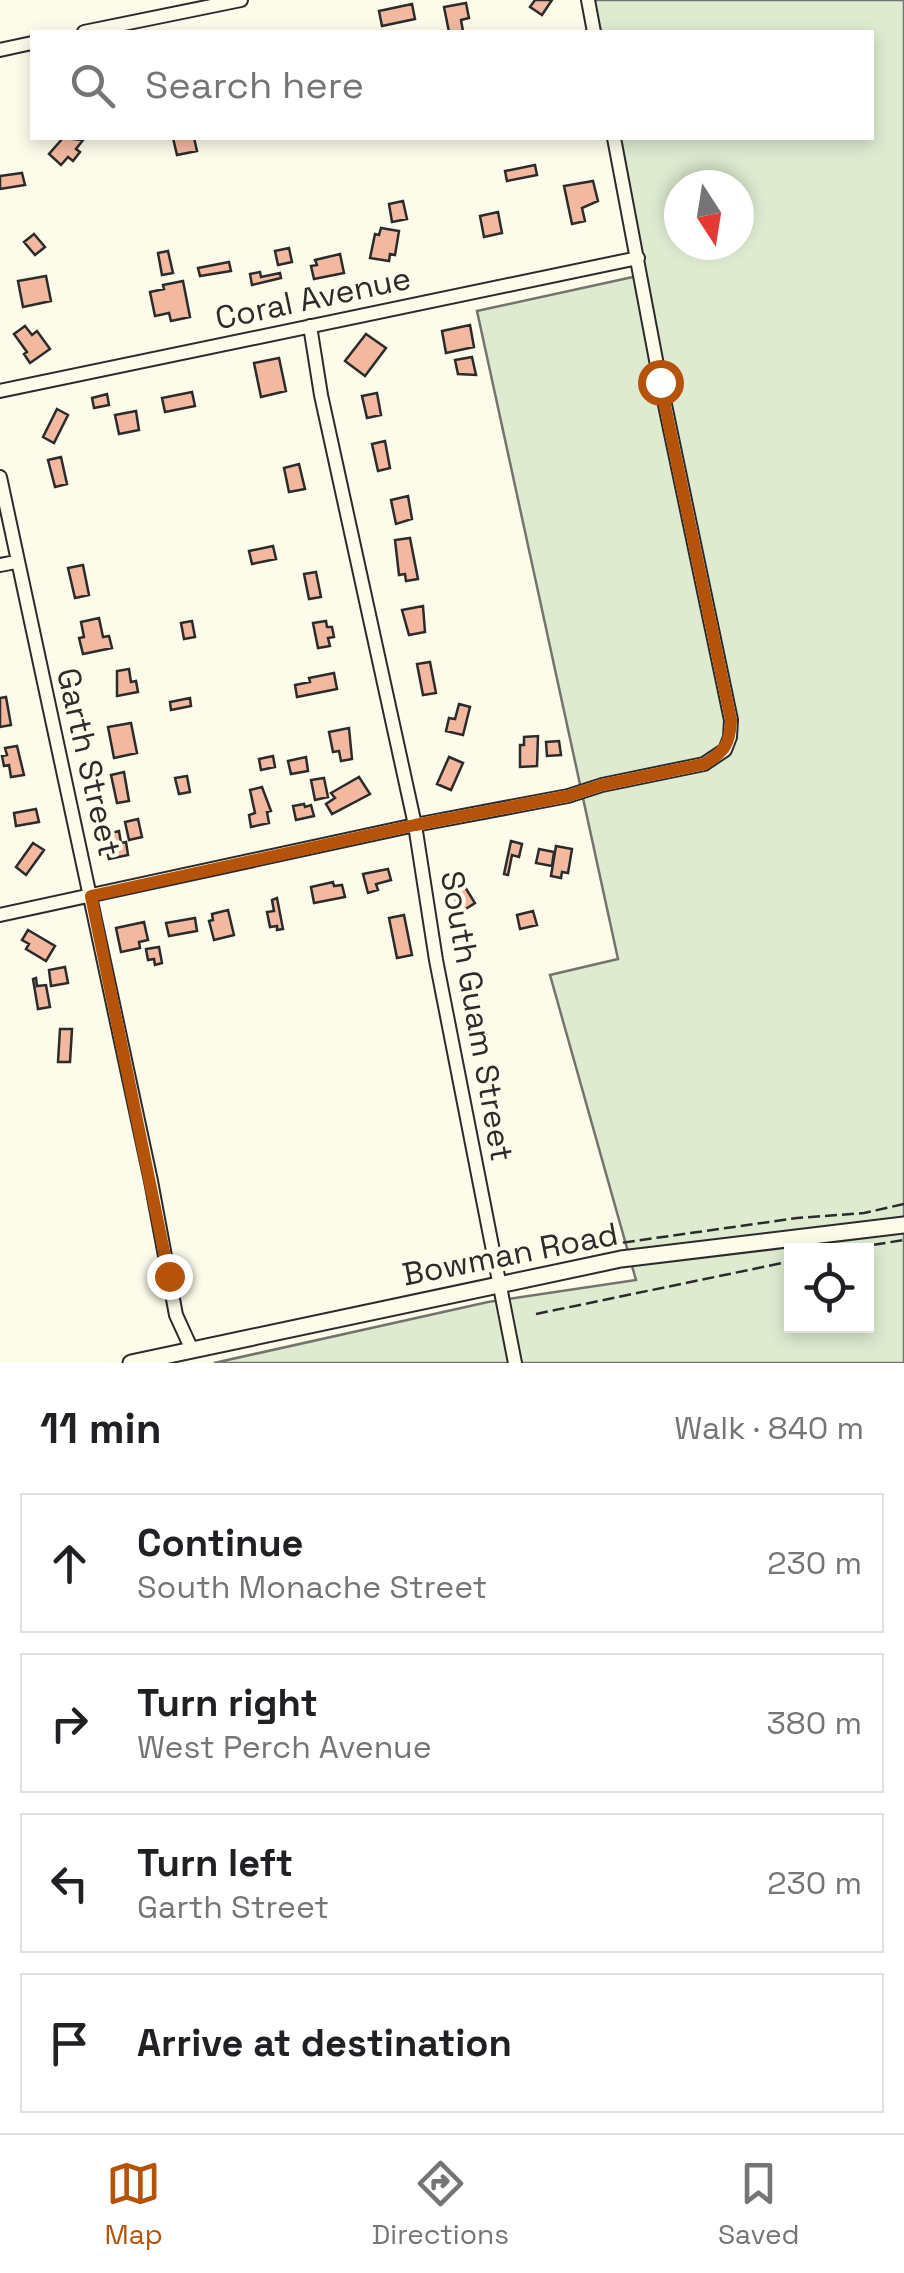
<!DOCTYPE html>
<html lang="en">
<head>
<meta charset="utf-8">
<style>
	:root { --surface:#fff; --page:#f2f2f2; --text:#202124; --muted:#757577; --line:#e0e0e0; --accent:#b45309 }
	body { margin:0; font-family:"Space Grotesk",sans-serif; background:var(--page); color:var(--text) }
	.controls { position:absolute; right:30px; bottom:30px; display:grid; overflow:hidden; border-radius:0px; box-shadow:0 5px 15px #0003 }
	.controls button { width:90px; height:90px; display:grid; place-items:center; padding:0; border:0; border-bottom:2px solid var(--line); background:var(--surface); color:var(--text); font:50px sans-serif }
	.compass { position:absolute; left:664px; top:170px; width:90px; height:90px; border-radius:50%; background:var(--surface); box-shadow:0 5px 15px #0003; rotate:168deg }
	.stop { position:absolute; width:30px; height:30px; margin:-22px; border:8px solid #b45309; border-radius:50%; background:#fff }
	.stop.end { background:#b45309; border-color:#fff; box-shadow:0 2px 10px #0008 }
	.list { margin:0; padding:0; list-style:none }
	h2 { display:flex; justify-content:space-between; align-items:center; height:130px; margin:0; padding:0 40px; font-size:42px }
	h2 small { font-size:32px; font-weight:400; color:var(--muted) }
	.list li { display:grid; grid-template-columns:65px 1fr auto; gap:30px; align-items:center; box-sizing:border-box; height:140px; margin:0 20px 20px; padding:0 20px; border:2px solid var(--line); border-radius:0px }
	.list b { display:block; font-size:38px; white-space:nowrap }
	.list p { margin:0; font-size:32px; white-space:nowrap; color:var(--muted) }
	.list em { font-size:32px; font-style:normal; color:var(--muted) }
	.icon { flex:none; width:55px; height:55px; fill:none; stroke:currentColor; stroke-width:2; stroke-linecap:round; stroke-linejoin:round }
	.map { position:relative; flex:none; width:904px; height:1363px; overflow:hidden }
	.search { position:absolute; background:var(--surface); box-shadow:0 5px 15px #0003; left:30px; right:30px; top:30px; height:110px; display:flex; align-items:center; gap:25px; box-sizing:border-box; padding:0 35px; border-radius:0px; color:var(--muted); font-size:38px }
	.sheet { height:770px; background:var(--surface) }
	nav { display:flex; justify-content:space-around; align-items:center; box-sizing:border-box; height:140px; border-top:2px solid var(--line); background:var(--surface); font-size:28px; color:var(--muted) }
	nav a { display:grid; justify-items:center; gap:5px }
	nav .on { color:var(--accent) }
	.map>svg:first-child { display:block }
	.green { fill:#deebd1; stroke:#74746e; stroke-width:2.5; fill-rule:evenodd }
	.building { fill:#f2b8a0; stroke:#2b2b2b; stroke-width:2.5 }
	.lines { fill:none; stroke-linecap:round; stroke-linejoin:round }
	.minor-casing { stroke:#2b2b2b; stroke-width:16 }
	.major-casing { stroke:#2b2b2b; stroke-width:19 }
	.minor { stroke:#fdfbea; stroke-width:12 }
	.major { stroke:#fdfbea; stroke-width:15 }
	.fence { stroke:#2b2b2b; stroke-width:2.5; stroke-dasharray:12 5; stroke-linecap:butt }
	.route { stroke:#b45309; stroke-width:12 }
	.labels { text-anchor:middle; stroke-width:8; stroke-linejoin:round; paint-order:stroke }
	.street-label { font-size:32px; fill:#2b2b2b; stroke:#fdfbea }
</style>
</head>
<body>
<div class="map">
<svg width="904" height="1363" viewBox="0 0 904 1363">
	<rect width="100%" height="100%" fill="#fdfbea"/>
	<!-- green -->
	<path class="green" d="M583,0H904V1363H214L488,1302L636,1280L550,975L618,959L477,311L642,275L612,138H872V32H590ZM679,185H739V245H679ZM792,1250H866V1326H792Z"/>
	<!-- building -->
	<path class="building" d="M535,0H552L542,15L530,7Z
		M466,3L469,18L461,20L463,31L449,32L444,7Z
		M412,4L415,19L382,26L379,11Z
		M63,138L83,140L76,149L80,152L73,161L68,157L61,165L49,154Z
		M173,138H194L197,151L177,155Z
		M535,165L537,175L507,181L505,171Z
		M22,173L25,185L0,189V176Z
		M593,181L598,201L582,208L585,221L572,224L564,186Z
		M403,201L407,219L392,222L389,204Z
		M498,212L502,233L484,237L480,216Z
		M381,228L399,231L395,255L390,254L389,261L370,258L375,234L379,235Z
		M34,234L45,247L35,255L24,242Z
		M289,248L292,262L278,265L275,251Z
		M168,251L173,273L162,275L158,253Z
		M340,254L344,273L314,279L311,266L317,265L315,260Z
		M229,262L231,271L200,276L198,268Z
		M260,272L261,277L280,273L281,278L252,285L250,274Z
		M46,276L51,301L23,307L18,281Z
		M183,281L190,317L171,321L169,313L155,316L150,292L164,289L163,285Z
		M470,325L474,347L446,353L442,331Z
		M25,326L32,335L37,331L50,349L30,363L24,354L27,352L14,334Z
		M366,334L386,348L365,376L345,361Z
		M472,357L476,375L458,374L455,360Z
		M279,358L286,391L261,397L254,363Z
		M192,392L195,406L165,412L162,398Z
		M377,393L381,415L367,418L362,396Z
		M107,394L109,405L94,408L92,398Z
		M57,409L68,415L54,443L43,437Z
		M136,411L139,430L119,434L115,415Z
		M385,441L390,468L378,471L372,444Z
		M61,457L67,484L55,487L48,460Z
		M299,464L305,489L289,492L284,468Z
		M408,496L412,519L396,524L391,500Z
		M410,538L418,579L406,581L405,574L399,575L395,540Z
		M273,546L276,559L252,564L249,551Z
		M83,565L89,595L75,598L68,568Z
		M316,572L321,597L309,599L304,574Z
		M423,606L425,632L409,635L402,610Z
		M99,618L103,637L109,636L112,648L83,654L79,638L84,637L81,622Z
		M192,621L195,637L184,639L181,623Z
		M326,621L327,627H332L334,637L328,638L330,646L318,648L313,623Z
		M430,662L436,693L423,695L417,664Z
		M129,669L131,682L136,681L138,692L117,696V671Z
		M334,673L337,689L297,697L295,685L310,682L309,678Z
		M6,697L11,725L0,727V698Z
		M190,698L191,706L171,710L170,702Z
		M459,704L470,707L463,735L446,731L449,718L455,719Z
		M131,723L137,753L114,758L108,727Z
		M349,728L352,759L341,761L339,751L333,752L329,732Z
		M538,736L537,766L520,767V745H524V737Z
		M559,741L561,755L547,756L546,742Z
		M17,746L24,775L11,777L9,765L4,766L2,756L7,755L5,748Z
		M273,756L275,767L261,770L259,759Z
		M306,757L308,771L291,774L288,761Z
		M449,757L463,763L451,790L437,784Z
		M124,772L129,801L117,803L111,775Z
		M187,776L190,792L179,794L175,778Z
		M359,777L370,794L332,814L326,804L335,798L331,793Z
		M324,778L328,797L315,800L311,780Z
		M262,787L271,811L267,812L269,823L251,827L249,815L255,813L250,790Z
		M304,804L305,807L311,805L314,816L296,820L293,806Z
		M36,809L39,822L16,826L14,813Z
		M138,819L142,837L129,840L125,822Z
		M119,831L121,843L126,842L128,855L109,859L103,835Z
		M511,841L522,844L519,857L512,855L508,875L504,874Z
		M33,843L44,850L26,875L16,867Z
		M556,846L572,849L568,873L562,872L561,878L551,876Z
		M539,849L554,852L552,866L536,863Z
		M388,869L391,880L376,884L378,890L368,893L363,874Z
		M460,879L475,903L461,912L450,886Z
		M333,882L334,886L342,885L345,897L314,903L311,887Z
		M277,898L283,929L277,930V926L270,927L267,912L274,911L272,900Z
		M228,910L234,935L214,940L209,921L213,920L212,914Z
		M533,911L537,925L520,929L517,915Z
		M404,915L412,955L397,958L389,918Z
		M195,918L197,931L169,936L166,923Z
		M144,922L148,940L139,942L140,948L121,952L116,928Z
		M28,930L55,946L46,961L26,949L29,944L22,940Z
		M159,947L162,963L155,965L154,959L148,960L146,949Z
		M65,967L68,983L51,986L49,970Z
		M36,978L37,986L46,985L50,1007L38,1009L33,979Z
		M60,1029H72L70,1062H58Z"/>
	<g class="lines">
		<!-- minor casing -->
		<g class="minor-casing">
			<path id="minor" d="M588,0L594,32
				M84,32L241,0
				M0,50L32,43
				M310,326L321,395L415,825L436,960L515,1363
				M0,391L638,258
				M0,477L151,1181L176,1315L192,1350
				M0,565L16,562
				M0,915L415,825L568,796L602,785L704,764L725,750L730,737L731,720L660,381L614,138"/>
		</g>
		<!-- major casing -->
		<g class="major-casing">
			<path id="major" d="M131,1363L621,1259L904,1225"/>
		</g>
		<!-- minor -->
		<use href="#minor" class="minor"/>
		<!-- major -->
		<use href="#major" class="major"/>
		<!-- fence -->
		<path class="fence" d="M606,1245L797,1218L864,1213L904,1204
			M840,1250L904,1240
			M536,1314L792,1261"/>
	</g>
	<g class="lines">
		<!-- route -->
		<path class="route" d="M169,1276L91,896L415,825L568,796L602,785L704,764C725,752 730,743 731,720L660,382"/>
	</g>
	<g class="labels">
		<!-- street labels -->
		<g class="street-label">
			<text transform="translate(313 298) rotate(-12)" y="11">Coral Avenue</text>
			<text transform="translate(89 762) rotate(77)" y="11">Garth Street</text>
			<text transform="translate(477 1016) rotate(80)" y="11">South Guam Street</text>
			<text transform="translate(510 1254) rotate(-11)" y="11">Bowman Road</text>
		</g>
	</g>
</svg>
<div class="controls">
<button><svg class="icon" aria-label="locate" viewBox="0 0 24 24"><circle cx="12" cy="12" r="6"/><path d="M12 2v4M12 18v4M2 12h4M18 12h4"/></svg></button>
</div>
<svg class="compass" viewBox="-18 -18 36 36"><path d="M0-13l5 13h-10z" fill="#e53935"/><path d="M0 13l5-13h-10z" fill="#757577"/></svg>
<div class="stop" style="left:660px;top:382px"></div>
<div class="stop end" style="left:169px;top:1276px"></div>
<div class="search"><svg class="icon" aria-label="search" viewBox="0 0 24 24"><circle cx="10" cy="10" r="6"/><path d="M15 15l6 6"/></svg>Search here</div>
</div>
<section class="sheet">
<h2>11 min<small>Walk · 840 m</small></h2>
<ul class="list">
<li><svg class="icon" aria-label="ahead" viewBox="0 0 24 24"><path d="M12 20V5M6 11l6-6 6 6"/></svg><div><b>Continue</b><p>South Monache Street</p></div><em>230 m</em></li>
<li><svg class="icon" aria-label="right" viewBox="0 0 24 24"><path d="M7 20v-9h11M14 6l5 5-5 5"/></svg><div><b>Turn right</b><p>West Perch Avenue</p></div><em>380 m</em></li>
<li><svg class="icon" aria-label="left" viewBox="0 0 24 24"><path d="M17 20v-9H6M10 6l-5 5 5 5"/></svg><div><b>Turn left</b><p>Garth Street</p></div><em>230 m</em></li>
<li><svg class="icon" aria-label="arrive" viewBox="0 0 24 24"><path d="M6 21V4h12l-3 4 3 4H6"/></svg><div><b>Arrive at destination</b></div></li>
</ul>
</section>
<nav>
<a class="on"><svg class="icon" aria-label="map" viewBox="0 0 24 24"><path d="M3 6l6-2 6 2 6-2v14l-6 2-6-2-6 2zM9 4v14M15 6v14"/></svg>Map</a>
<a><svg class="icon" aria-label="directions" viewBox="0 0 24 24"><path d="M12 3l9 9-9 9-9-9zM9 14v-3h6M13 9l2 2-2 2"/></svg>Directions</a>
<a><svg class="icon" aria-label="saved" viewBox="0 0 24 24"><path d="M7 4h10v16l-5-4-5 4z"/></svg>Saved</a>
</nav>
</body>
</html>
